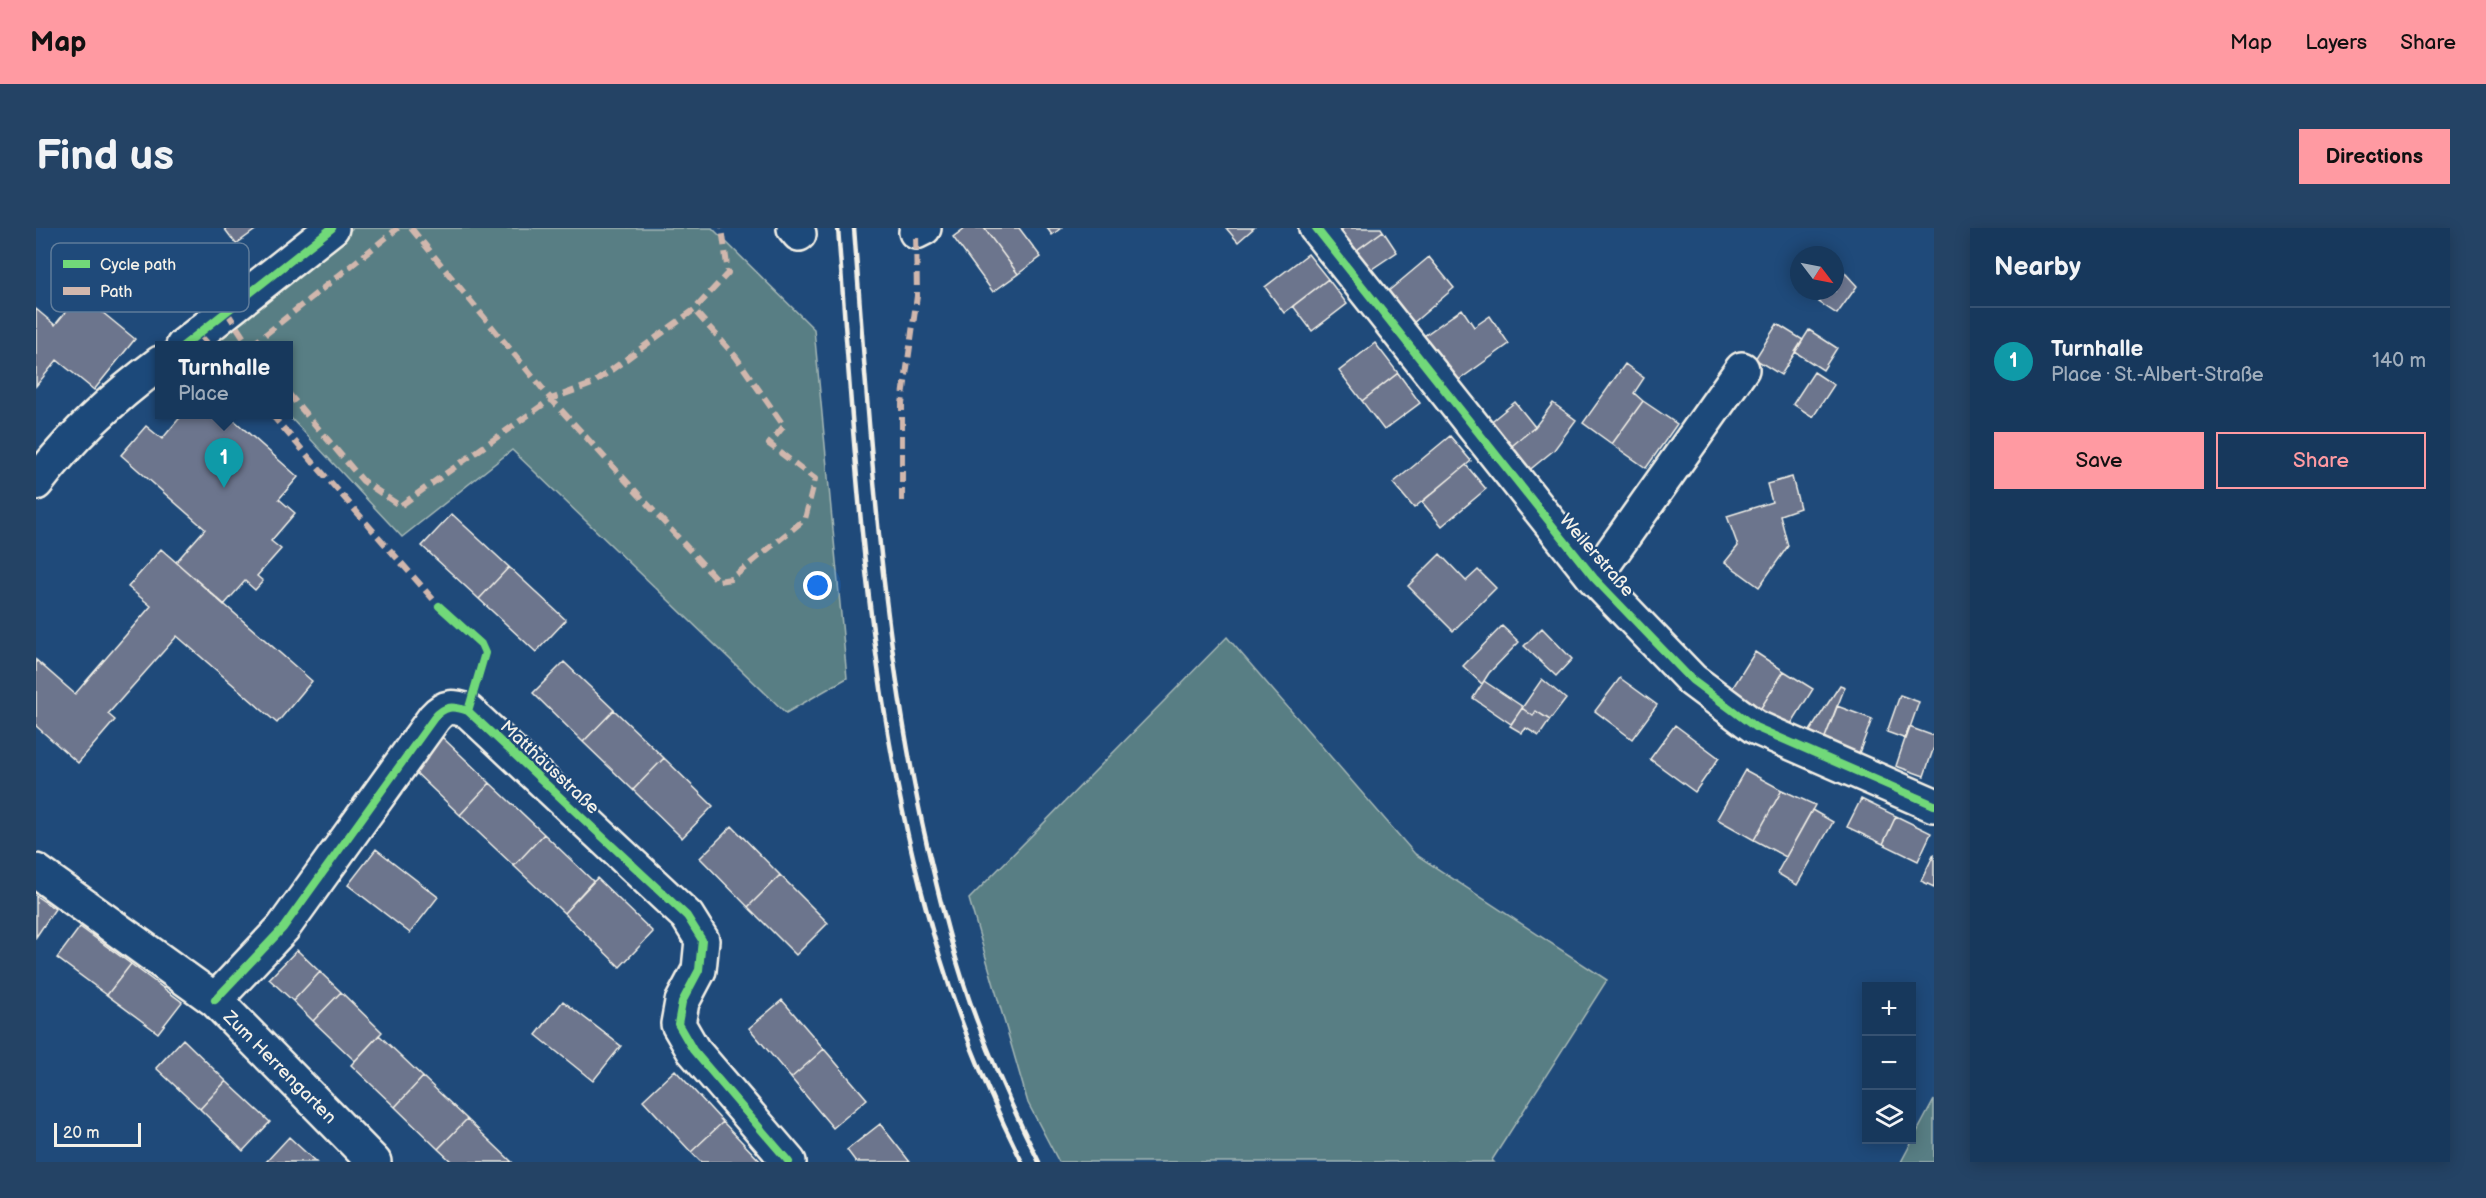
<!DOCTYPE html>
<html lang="en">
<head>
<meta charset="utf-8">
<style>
	:root { --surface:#17385c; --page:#244365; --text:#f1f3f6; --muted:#9eacbb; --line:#365272; --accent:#ff9aa2 }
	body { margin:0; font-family:"Balsamiq Sans",sans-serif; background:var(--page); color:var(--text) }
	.controls { position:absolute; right:18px; bottom:18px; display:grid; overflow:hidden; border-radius:0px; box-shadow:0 3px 15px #0003 }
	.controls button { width:54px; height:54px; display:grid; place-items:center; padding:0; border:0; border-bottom:2px solid var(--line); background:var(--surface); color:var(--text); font:30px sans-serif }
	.compass { position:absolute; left:1754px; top:18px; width:54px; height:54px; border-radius:50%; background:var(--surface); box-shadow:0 3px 15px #0003; rotate:122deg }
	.scale { position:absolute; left:18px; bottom:15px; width:87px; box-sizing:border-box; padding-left:6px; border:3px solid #f4f1e8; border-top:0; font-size:16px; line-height:21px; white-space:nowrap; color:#f4f1e8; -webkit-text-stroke:4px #1f4a7a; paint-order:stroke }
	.you { position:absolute; left:782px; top:358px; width:21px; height:21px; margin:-15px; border:4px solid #fff; border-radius:50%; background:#1a73e8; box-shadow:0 0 0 9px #1a73e833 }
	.badge { display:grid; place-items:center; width:39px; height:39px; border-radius:50%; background:var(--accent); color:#fff; font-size:20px; font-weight:700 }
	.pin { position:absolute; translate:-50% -50px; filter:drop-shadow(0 2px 3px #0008) }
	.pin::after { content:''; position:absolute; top:32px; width:21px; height:18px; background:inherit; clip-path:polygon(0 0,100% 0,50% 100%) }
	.popup { position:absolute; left:119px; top:113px; width:138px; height:78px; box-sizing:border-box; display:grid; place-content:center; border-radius:0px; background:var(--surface); filter:drop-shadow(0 2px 4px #0005); font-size:20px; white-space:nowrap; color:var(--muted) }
	.popup b { font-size:22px; color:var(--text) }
	.popup::after { content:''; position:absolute; left:50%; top:100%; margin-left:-12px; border:12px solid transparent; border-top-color:var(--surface) }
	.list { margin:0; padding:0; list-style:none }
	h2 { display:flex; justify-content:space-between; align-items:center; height:78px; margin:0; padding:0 24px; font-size:26px }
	h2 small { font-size:20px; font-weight:400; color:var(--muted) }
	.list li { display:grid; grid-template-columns:39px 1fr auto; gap:18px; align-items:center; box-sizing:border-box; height:108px; padding:0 24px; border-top:2px solid var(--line) }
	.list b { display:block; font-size:22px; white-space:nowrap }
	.list p { margin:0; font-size:20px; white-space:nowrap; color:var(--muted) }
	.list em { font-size:20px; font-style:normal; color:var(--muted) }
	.actions { display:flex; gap:12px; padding:18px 24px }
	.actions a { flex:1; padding:14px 0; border:2px solid var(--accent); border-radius:0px; text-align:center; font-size:21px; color:var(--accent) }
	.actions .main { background:var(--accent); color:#111 }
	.icon { flex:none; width:33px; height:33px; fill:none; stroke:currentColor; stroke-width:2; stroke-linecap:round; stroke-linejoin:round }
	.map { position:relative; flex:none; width:1898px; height:934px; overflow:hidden; border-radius:0px }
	header { display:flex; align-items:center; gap:36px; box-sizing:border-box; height:84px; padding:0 30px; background:var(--accent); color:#111 }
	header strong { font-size:28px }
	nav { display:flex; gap:33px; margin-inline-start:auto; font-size:21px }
	.intro { display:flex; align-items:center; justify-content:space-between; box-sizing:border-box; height:144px; padding:0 36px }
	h1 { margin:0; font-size:42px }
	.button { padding:15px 27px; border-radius:0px; background:var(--accent); color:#111; font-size:21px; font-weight:700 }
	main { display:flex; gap:36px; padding:0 36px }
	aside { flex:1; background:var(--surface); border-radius:0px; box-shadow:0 3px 15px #0003 }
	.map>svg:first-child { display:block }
	.green { fill:#587e84; stroke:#a6b8b6; stroke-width:1.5 }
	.building { fill:#6c758d; stroke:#f4f1e8; stroke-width:1.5 }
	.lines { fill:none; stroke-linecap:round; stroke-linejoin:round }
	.minor-casing { stroke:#f4f1e8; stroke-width:38 }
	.minor { stroke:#1f4a7a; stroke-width:33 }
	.rail { stroke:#f4f1e8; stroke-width:4.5 }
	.quiet { stroke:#d1b7ad; stroke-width:6; stroke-dasharray:12 6; stroke-linecap:butt }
	.cycleway-casing { stroke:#1f4a7a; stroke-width:11 }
	.cycleway { stroke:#71d979; stroke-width:8 }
	.labels { text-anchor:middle; stroke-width:4.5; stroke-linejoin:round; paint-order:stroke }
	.street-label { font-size:18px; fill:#f4f1e8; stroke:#1f4a7a }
	.key { fill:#1f4a7a; stroke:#5f7c9b; stroke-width:1.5 }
	.key-label { font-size:16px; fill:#f4f1e8 }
</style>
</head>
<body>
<header>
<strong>Map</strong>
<nav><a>Map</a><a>Layers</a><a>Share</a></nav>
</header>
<div class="intro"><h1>Find us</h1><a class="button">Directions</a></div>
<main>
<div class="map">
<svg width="1898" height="934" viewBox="0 0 1898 934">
	<rect width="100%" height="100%" fill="#1f4a7a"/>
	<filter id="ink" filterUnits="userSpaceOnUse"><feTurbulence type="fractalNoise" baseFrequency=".0167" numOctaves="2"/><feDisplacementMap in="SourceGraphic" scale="12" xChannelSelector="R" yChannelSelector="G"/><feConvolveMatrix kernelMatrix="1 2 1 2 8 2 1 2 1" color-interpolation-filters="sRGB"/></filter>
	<g filter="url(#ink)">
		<!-- green -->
		<path class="green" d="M317,0H676L778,101L811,450L750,485L476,222L366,309L252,187V118L188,117L179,108Z
			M1191,409L1379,626L1571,752L1456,932L1458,934H1023L992,875L933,671Z
			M1898,872V934H1865Z"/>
		<!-- building -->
		<path class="building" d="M188,0H222L200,16Z
			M929,0H948L982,46L957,64L917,9Z
			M948,0H983L1005,29L982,46Z
			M1011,0H1025L1016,7Z
			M1190,0H1218L1202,14Z
			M1308,0H1345L1347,3L1314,27L1299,6Z
			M1347,3L1361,24L1327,47L1314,27Z
			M1272,26L1292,51L1248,85L1229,59Z
			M1393,29L1418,60L1376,96L1350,65Z
			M1799,34L1821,58L1801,86L1783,74L1791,63H1799Z
			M1292,51L1311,76L1276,103L1257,78Z
			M44,66L99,111L58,162L21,132L0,158V81L19,97Z
			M1426,81L1438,99L1454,88L1473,116L1420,154L1388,108Z
			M1741,96L1767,112L1745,147L1719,131Z
			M1773,102L1801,120L1787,142L1759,124Z
			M1339,115L1362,145L1326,173L1303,143Z
			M1589,136L1608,150L1598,165L1607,173L1576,216L1547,195Z
			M1778,144L1798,157L1777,189L1757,176Z
			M1362,145L1384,175L1348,202L1326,173Z
			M1607,173L1641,196L1610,240L1576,216Z
			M1479,174L1499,199L1472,221L1452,196Z
			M1517,175L1540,192L1518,222L1491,244L1472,221L1499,199Z
			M147,186H191L262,249L243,271L259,285L235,313L245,321L221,348L227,353L219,362L209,353L188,377L140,334L169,301L85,227L110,198L126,211Z
			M1414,208L1435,233L1378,280L1357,255Z
			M1430,237L1450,261L1406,298L1386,274Z
			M1756,249L1764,280L1744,287L1752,318L1723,359L1689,334L1702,318L1691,288L1736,274L1731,256Z
			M416,286L473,339L443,371L386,318Z
			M125,321L276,453L241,495L141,408L72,486L79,492L42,535L0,498V432L39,466L115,378L92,359Z
			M1404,326L1430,353L1442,342L1460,360L1417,403L1372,358Z
			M473,339L530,392L500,424L443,371Z
			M1466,398L1483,414L1453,445L1446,456L1427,438Z
			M1506,400L1536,431L1520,448L1488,418Z
			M1719,424L1748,443L1723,483L1694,464Z
			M528,434L578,482L547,514L497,465Z
			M1748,443L1777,461L1752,501L1723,483Z
			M1584,450L1621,477L1596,511L1559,483Z
			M1506,451L1530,471L1514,492L1500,483L1497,488L1486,480Z
			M1448,453L1487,479L1475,496L1437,470Z
			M1804,457L1809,459L1788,512L1772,506Z
			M1864,467L1883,474L1870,511L1851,504Z
			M1801,478L1836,491L1823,525L1788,512Z
			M1486,480L1497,488L1500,483L1514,492L1503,508L1490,500L1486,505L1474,498Z
			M578,482L628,530L597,562L547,514Z
			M1639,497L1683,530L1659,564L1614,531Z
			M1873,499L1898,508V519L1888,548L1860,538Z
			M406,509L454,555L424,587L375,540Z
			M628,530L677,578L646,610L597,562Z
			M1709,542L1746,562L1718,612L1681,591Z
			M454,555L508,606L478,638L424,587Z
			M1746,562L1779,577L1750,629L1718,612Z
			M1825,571L1860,588L1847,616L1811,599Z
			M1776,582L1797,594L1761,657L1741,645Z
			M1860,588L1895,605L1882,633L1847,616Z
			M696,598L744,647L712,679L664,630Z
			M508,606L557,653L528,685L478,638Z
			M340,621L402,669L374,705L312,657Z
			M1898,626V659L1885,653Z
			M744,647L792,695L760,727L712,679Z
			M561,650L617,704L584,739L528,685Z
			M0,668L19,681L0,709Z
			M44,699L95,736L71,767L21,730Z
			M261,722L284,744L257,773L233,751Z
			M95,736L146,774L122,805L71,767Z
			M284,744L305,764L277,793L257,773Z
			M305,764L346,804L319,833L277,793Z
			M746,772L788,821L755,850L713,800Z
			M527,773L585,818L557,853L500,807Z
			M343,807L387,849L359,879L315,837Z
			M147,811L190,853L164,881L120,840Z
			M788,821L831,871L797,900L755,850Z
			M639,842L687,894L655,924L607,872Z
			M387,849L431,891L402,921L359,879Z
			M190,853L234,894L207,923L164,881Z
			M431,891L476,934H416L402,921Z
			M687,894L725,934H665L655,924Z
			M844,896L874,934H820L811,922Z
			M253,909L280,934H230Z"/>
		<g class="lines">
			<!-- minor casing -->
			<g class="minor-casing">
				<path id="minor" d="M758,0L763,6
					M1280,0L1558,350L1656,452L1719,499L1898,577
					M880,4L888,0
					M147,118L296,0
					M0,255C34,210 78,169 124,135
					M1558,350L1706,141
					M0,643L179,772L338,934
					M179,772L247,700L398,490C409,477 417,478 432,483L651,688L666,712L663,742L646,774L642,796L657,822L753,934"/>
			</g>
			<!-- minor -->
			<use href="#minor" class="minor"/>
			<!-- rail -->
			<path class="rail" d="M802,0C826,320 838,641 986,934
				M818,0C834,207 845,414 891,617C905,676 919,736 941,793C959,841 980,888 1003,934"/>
			<!-- quiet -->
			<path class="quiet" d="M375,0L515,171L556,156L658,82L692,45L686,0
				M191,84L213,118
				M163,106L174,118
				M215,118L362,0
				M252,165L327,253L364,278L515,171L682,353L695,351L769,291L779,251L733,216L748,198L700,129L658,82
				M235,186L403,378
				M866,273V176L881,68L880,4"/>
			<!-- cycleway casing -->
			<g class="cycleway-casing">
				<path id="cycleway" d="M1280,0L1558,350L1656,452L1719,499L1898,577
					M147,118L296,0
					M403,378L445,416L449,425L432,483
					M179,772L247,700L398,490C409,477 417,478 432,483L651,688L666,712L663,742L646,774L642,796L657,822L753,934"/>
			</g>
			<!-- cycleway -->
			<use href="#cycleway" class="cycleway"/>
		</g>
	</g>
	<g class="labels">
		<!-- street labels -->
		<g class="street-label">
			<text transform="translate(1561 327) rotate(49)" y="6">Weilerstraße</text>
			<text transform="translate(514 539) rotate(43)" y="6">Matthäusstraße</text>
			<text transform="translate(244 839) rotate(45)" y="6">Zum Herrengarten</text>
		</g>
	</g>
	<!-- legend -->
	<rect x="15" y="15" width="198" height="69" rx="9" class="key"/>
	<rect x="27" y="32" width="27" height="8" fill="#71d979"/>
	<rect x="27" y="59" width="27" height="8" fill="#d1b7ad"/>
	<g class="key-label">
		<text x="64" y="42">Cycle path</text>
		<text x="64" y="69">Path</text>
	</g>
</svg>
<div class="controls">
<button>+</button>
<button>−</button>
<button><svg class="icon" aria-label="layers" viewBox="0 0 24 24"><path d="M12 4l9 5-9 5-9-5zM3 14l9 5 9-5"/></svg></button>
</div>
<svg class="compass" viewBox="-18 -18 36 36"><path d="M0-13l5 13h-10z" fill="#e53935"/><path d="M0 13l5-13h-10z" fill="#9eacbb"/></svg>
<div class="scale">20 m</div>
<div class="you"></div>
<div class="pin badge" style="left:188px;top:260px;background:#0f9aa8">1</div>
<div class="popup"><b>Turnhalle</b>Place</div>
</div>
<aside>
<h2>Nearby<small></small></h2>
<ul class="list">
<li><span class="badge" style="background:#0f9aa8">1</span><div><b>Turnhalle</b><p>Place · St.-Albert-Straße</p></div><em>140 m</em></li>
</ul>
<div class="actions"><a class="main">Save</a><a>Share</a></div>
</aside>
</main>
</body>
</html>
